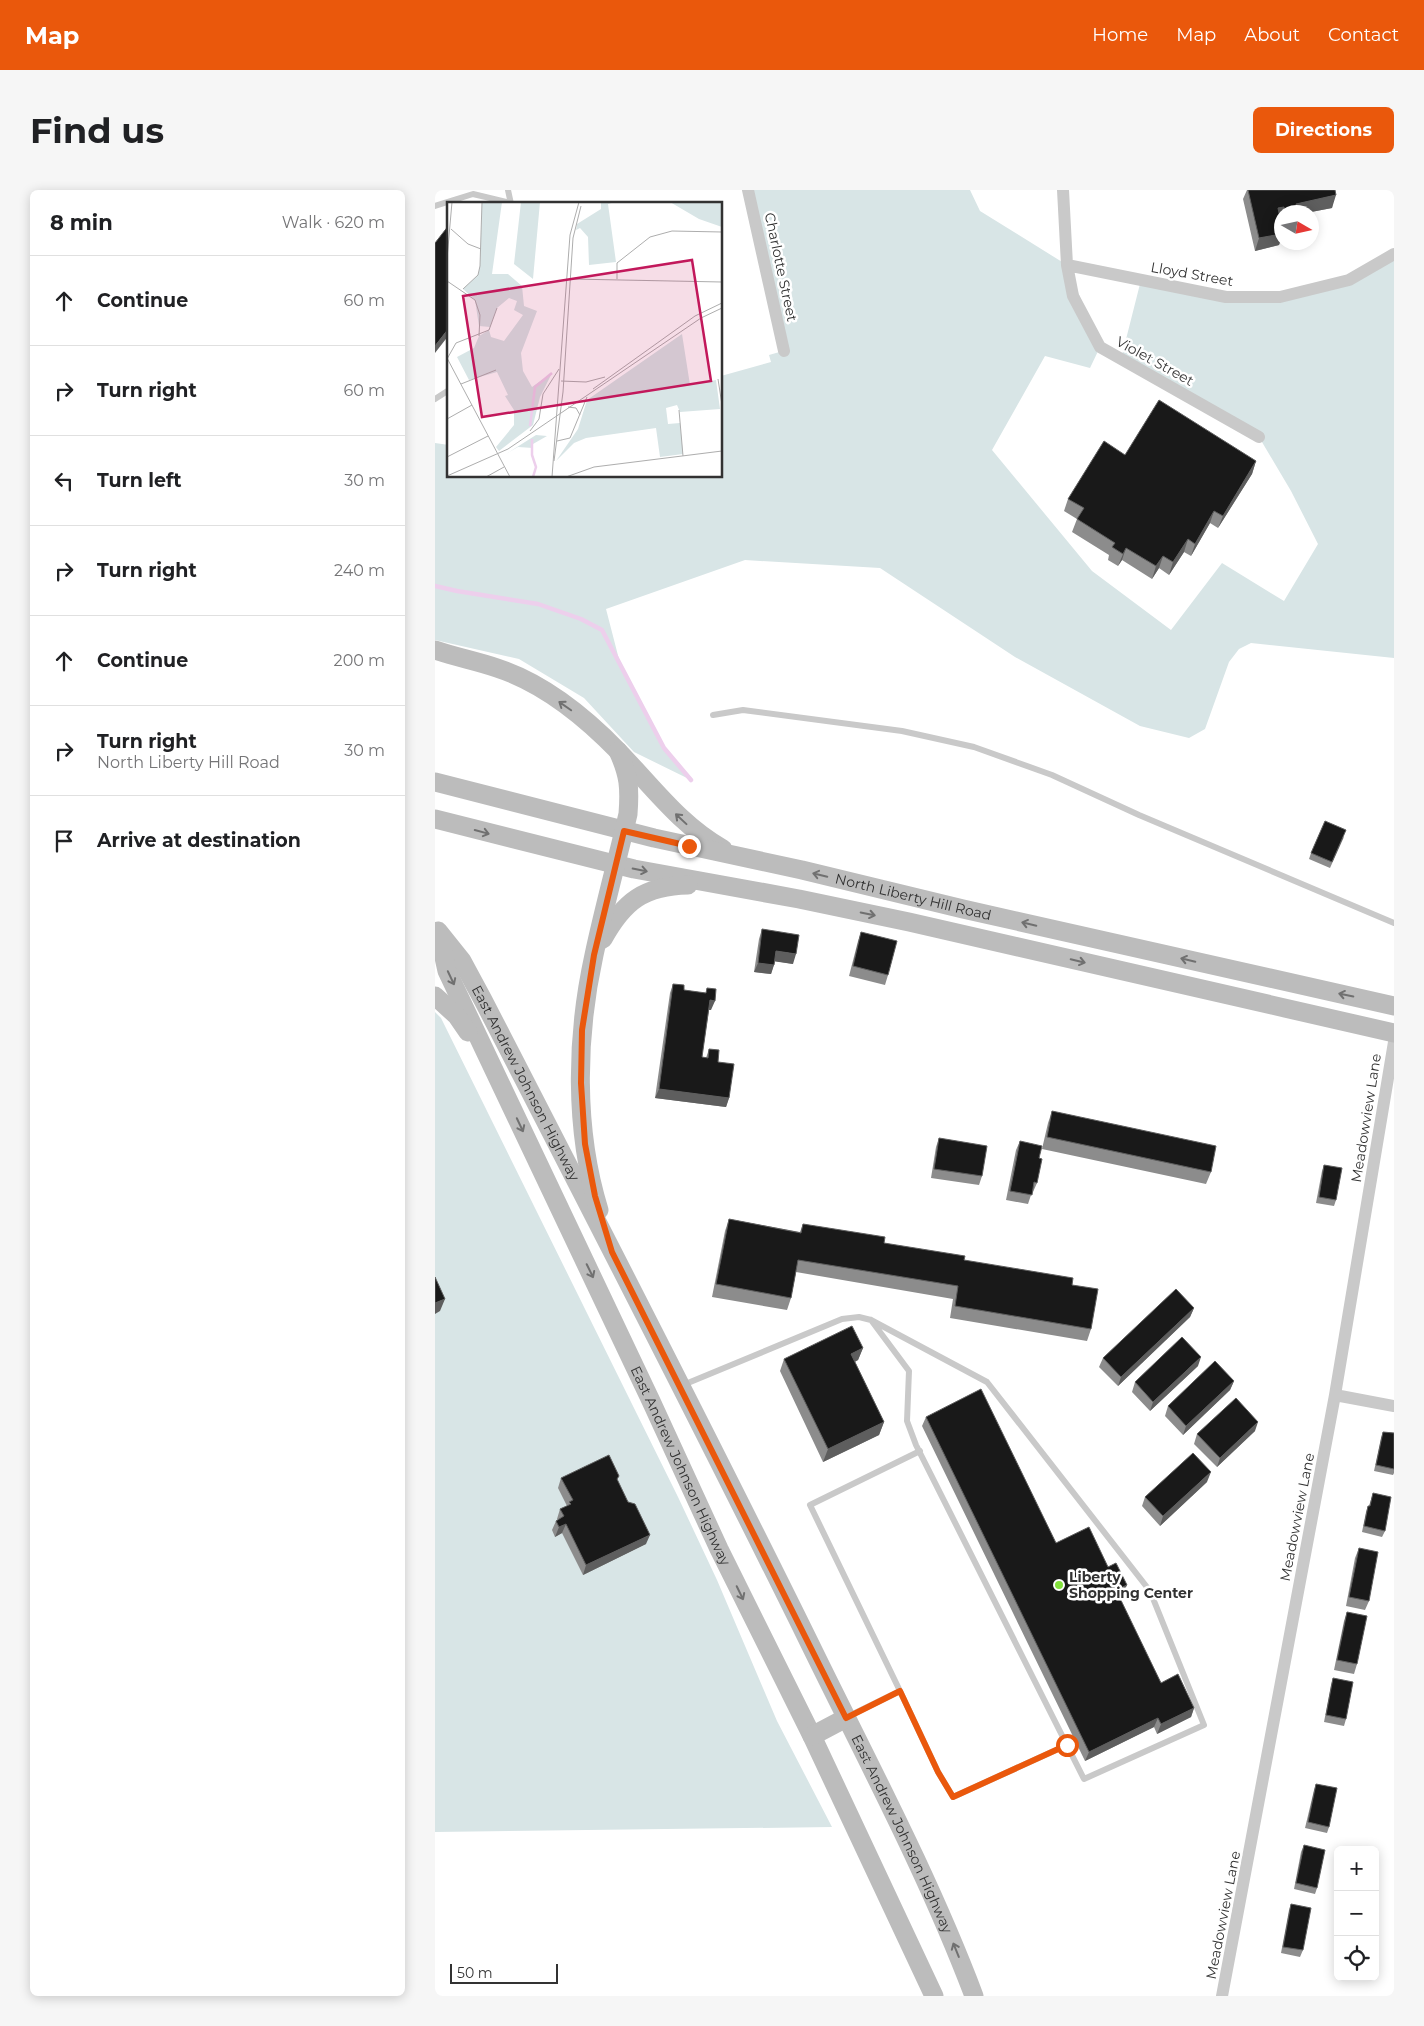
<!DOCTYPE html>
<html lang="en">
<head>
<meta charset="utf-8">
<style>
	:root { --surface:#fff; --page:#f6f6f6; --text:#202124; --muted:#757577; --line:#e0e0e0; --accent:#ea580c }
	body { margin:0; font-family:Montserrat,sans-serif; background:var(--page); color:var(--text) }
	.controls { position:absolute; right:15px; bottom:15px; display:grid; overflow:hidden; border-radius:8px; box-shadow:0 2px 12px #0003 }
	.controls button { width:45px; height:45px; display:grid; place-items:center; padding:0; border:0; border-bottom:1px solid var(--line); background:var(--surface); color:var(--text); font:25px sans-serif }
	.compass { position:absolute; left:839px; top:15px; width:45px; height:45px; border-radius:50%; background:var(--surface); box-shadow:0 2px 12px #0003; rotate:99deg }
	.scale { position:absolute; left:15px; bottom:12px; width:108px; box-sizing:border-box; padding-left:5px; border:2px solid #323232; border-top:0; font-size:14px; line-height:18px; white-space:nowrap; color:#323232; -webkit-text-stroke:4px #fff; paint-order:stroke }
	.stop { position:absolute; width:15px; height:15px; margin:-11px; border:4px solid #ea580c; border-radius:50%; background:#fff }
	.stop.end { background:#ea580c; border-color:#fff; box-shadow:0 1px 5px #0008 }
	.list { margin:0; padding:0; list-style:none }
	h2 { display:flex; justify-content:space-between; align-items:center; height:65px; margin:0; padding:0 20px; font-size:21px }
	h2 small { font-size:16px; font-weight:400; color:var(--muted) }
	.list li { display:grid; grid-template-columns:32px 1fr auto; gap:15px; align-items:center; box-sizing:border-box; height:90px; padding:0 20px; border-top:1px solid var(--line) }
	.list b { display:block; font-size:19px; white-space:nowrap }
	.list p { margin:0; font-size:16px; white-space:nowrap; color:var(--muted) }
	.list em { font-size:16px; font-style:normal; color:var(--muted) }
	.icon { flex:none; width:28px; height:28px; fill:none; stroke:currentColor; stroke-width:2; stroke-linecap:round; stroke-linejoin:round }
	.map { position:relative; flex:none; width:959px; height:1806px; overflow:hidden; border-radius:8px }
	header { display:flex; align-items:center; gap:30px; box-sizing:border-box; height:70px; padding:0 25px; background:var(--accent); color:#fff }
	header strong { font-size:24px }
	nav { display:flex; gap:28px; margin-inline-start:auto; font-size:18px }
	.intro { display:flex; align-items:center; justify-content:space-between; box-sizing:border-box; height:120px; padding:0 30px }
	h1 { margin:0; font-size:35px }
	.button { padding:12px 22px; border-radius:8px; background:var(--accent); color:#fff; font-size:18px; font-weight:700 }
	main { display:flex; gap:30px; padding:0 30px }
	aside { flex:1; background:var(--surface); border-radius:8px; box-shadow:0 2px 12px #0003 }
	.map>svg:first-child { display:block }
	.green { fill:#d8e5e6 }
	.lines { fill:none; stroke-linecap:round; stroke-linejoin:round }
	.stream { stroke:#edcfec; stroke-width:4.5 }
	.service { stroke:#c9c9c9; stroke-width:6 }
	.minor { stroke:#c9c9c9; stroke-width:12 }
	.secondary { stroke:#bcbcbc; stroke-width:19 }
	.wall { fill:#8c8c8c }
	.shaded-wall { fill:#5e5e5e }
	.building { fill:#191919; stroke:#5e5e5e }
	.oneway { stroke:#707070 }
	.route { stroke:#ea580c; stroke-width:6 }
	.poi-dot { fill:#83e23c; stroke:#fff; stroke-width:2 }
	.labels { text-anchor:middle; stroke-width:5; stroke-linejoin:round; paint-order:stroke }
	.street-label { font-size:14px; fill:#323232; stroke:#fff }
	.poi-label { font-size:14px; font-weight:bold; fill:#323232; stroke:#fff; text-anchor:start }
	.inset-river { fill:none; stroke:#edcfec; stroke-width:2.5 }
	.inset-road { fill:none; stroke:#adadad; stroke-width:1 }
	.view { fill:#c2185b; fill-opacity:0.15; stroke:#c2185b; stroke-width:2.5 }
	.inset-edge { fill:none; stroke:#323232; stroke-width:2.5 }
</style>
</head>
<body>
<header>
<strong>Map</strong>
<nav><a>Home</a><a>Map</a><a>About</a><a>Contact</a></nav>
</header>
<div class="intro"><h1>Find us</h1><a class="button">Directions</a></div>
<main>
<aside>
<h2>8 min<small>Walk · 620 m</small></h2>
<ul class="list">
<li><svg class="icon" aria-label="ahead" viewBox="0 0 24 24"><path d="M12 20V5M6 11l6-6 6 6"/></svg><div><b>Continue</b></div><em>60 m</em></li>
<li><svg class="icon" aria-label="right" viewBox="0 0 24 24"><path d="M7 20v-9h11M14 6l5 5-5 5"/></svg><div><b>Turn right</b></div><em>60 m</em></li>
<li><svg class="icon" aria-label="left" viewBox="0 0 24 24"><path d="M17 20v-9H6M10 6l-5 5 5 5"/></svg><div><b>Turn left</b></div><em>30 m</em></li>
<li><svg class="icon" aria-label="right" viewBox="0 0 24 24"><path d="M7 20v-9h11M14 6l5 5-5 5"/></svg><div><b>Turn right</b></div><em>240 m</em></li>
<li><svg class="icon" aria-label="ahead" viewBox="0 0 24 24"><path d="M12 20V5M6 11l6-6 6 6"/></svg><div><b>Continue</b></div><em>200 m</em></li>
<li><svg class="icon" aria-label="right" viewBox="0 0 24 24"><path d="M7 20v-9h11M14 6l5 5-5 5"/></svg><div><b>Turn right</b><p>North Liberty Hill Road</p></div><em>30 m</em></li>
<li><svg class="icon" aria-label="arrive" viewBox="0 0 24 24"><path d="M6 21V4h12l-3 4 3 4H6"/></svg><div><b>Arrive at destination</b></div></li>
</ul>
</aside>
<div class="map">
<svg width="959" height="1806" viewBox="0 0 959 1806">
	<rect width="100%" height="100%" fill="#fff"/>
	<!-- green -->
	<path class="green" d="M313,0H535L545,21L632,75L665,157L655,178L610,166L557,260L657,381L736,440L787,373L849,411L883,354L856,301L824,247L686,169L706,90L791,107H845L914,90L959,64V468L816,453L804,459L794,472L770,539L754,548L705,536L580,467L445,378L310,370L171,419L186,477L229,558L256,590L199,562L149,508L84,469L0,450V253L14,255V286H286V186L336,172L334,165L348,161Z
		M0,822L6,828L243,1307L282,1390L342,1531L397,1637L0,1642Z"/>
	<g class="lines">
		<!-- stream -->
		<path class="stream" d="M0,396L22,401L103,414L146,429L167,440L229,558L256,590"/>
		<!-- service -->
		<path class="service" d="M73,0L76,14
			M0,16L38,4L76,13
			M0,209L14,200
			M278,525L308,520L467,541L539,557L617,585L704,625L959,733
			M248,1195L407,1129L424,1127L436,1130L552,1192L715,1401L769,1535L649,1589L481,1255L472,1231L474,1181L436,1130
			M465,1501L503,1582L518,1607L632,1555
			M414,1526L465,1501L375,1315L485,1261"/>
		<!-- minor -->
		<path class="minor" d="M313,0L349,161
			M628,0L632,75L638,106L665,157L824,247
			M632,75L791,107H845L914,90L959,64
			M900,1205L959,1216
			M787,1806L900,1205L959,852"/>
		<!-- secondary -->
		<g class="secondary">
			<path d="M0,460C20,467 42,471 62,478C108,493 150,527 183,561C217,596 245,635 288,659"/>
			<path id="s1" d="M0,592L219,648L367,680L528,719L959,816"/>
			<path d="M0,629L199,679L364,709L474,732L959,843"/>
			<path id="s2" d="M3,741L27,771L48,810C158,1023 268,1237 374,1452C431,1569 493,1684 539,1806"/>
			<path id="s3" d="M4,745L12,781L216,1211L284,1359L377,1546L499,1806"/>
			<path d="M168,749C189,711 209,696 253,695"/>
			<path d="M0,806L22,826L33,842"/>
			<path d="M164,1020C139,939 141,847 159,765C169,718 182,671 193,624C195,598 194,585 183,561"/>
			<path d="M377,1546L411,1528"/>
		</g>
	</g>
	<!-- wall -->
	<path class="wall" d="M812,0H900L897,18L876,22H846V49L844,55L820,61L808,9Z
		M690,265L821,271L817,284L783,338L775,333L756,366L749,362L734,385L724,378L717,389L687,370L683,376L673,370L674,365L637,342L642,329L629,321L633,309Z
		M909,647L895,678L874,669L876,663Z
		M327,739L358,774L340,771L336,784L319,782L324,749Z
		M426,742L453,785L450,795L414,786L423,751Z
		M238,794L249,800L271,803L272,798L276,820H274L267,867L271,868L274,859L283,872L294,908L291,917L220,908L235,803Z
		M617,921L776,982L771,994L607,959L613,933Z
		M504,948L547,986L544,995L496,988L501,957Z
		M585,951L604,968L602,993L598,1002H597L593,1014L571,1010L581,960Z
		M889,975L901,1010L899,1016L881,1013L887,981Z
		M294,1029L365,1042L368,1034L449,1053L637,1095L656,1139L652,1151L515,1128L518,1109L361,1082L356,1108L352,1120L277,1107L290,1041Z
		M759,1118L755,1127L683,1196L664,1177L668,1168Z
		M428,1158L423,1170L420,1172L449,1232L444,1245L388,1272L345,1181L349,1169Z
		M763,1176L715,1221L697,1202L700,1192Z
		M799,1191L795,1200L748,1245L730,1226L733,1216Z
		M491,1227L621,1353L688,1404L684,1407L726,1493L759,1518L756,1527L722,1544L719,1537L650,1571L487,1236Z
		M820,1241L782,1277L759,1254L762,1244Z
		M948,1242L959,1243V1283L958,1285L939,1281L946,1248Z
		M126,1288L182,1290L211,1354L148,1385L127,1343L120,1347L117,1340L121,1331L123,1330L122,1329L125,1319L132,1316L123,1298Z
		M772,1292L725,1336L707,1316L710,1307Z
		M938,1303L950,1341L947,1347L927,1342L931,1322L933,1316H934Z
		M924,1358L934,1411L930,1420L911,1416L920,1368Z
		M912,1422L922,1474L919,1484L899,1480L909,1431Z
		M898,1488L911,1529L909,1536L889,1532L896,1495Z
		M881,1594L894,1637L892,1643L870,1638L879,1600Z
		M869,1655L882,1698L880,1704L859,1699L866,1662Z
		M856,1714L868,1760L865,1767L846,1763L854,1720Z"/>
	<!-- shaded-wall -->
	<path class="shaded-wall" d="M901,5L897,18L876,22H859L861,14Z
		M849,17L847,22H846L845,29L843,18Z
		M846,44V49L844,55L820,61L824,48Z
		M14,138V145L0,163V156Z
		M821,271L817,284L783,338L788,326Z
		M779,321L775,333L756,366L760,354Z
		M753,349L749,362L734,385L738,372Z
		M691,358L687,370L683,376L688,364Z
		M728,366L724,378L717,389L721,376Z
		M341,761L361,764L358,774L337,771Z
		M323,773L339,775L336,784L319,782Z
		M275,810L280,811L276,820H272Z
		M224,899L294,908L291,917L220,908Z
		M10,1109L5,1121L0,1124V1113Z
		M759,1118L755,1127L683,1196L686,1187Z
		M428,1158L423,1170L411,1176L416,1164Z
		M766,1167L763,1176L715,1221L718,1212Z
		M799,1191L795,1200L748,1245L751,1236Z
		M449,1232L444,1245L388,1272L393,1259Z
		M823,1232L820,1241L782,1277L785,1268Z
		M776,1282L772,1292L725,1336L728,1326Z
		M131,1334L127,1343L120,1347L124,1337Z
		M215,1345L211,1354L148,1385L151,1375Z
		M692,1395L688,1404L677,1410L681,1400Z
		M759,1518L756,1527L722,1544L726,1534Z
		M723,1528L719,1537L650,1571L654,1562Z"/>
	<!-- building -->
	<path class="building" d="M813,0H900L901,5L861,14L863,22H850L849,17L843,18L846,33V44L824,48Z
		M14,35V138L0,156V53Z
		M724,210L821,271L788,326L779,321L760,354L753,349L738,372L728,366L721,376L691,358L688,364L677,357L680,353L642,329L649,318L633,309L669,251L690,265Z
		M890,631L911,640L897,672L876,663Z
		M327,739L364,745L361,764L341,761L339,775L323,773Z
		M426,742L462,751L453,785L418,776Z
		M238,794L249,795V800L271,803L272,798L281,799L280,811L275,810L267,867L273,868L274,859L284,860L283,872L299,874L294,908L224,899Z
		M617,921L781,956L776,982L612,947Z
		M504,948L552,956L547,986L499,979Z
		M585,951L607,956L604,968L607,969L602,993L599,992L597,1005L575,1001Z
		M889,975L907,978L901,1010L884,1007Z
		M294,1029L366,1043L368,1034L450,1047L449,1053L530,1066L529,1070L638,1088L637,1095L663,1099L656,1139L520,1116L523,1096L363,1070L356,1108L281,1094Z
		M0,1087L10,1109L0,1113Z
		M741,1099L759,1118L686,1187L668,1168Z
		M417,1136L428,1158L416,1164L449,1232L393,1259L349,1169Z
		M747,1147L766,1167L718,1212L700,1192Z
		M780,1171L799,1191L751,1236L733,1216Z
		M546,1199L621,1353L654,1337L673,1377L681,1373L692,1395L681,1400L726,1493L743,1484L759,1518L726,1534L723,1528L654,1562L491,1227Z
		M801,1208L823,1232L785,1268L762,1244Z
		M948,1242L959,1243V1279L941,1275Z
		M758,1263L776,1282L728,1326L710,1307Z
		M174,1265L184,1286L182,1289L193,1312L200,1314L215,1345L151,1375L131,1334L124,1337L121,1331L129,1326L125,1319L136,1314L134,1312L138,1310L126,1288Z
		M938,1303L956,1307L950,1341L929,1336L933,1316H935Z
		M924,1358L943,1362L934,1411L914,1407Z
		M912,1422L932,1426L922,1474L902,1470Z
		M898,1488L918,1492L911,1529L891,1525Z
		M881,1594L902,1598L894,1637L873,1632Z
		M869,1655L890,1660L882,1698L861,1693Z
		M856,1714L876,1718L868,1760L848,1757Z"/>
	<!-- one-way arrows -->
	<defs><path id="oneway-shaft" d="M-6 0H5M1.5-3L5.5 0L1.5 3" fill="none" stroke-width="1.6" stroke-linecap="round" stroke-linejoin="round" transform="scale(1.25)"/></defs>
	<g class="oneway">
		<use href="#oneway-shaft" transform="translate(130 516) rotate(-145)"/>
		<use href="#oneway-shaft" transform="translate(246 629) rotate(-137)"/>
		<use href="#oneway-shaft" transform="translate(47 642) rotate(15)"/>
		<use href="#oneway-shaft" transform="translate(205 680) rotate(11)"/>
		<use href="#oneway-shaft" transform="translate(385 685) rotate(-166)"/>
		<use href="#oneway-shaft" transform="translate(433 724) rotate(12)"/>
		<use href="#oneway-shaft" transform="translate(594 734) rotate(-167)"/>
		<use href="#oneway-shaft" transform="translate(753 770) rotate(-167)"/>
		<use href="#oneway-shaft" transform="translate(643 771) rotate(13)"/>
		<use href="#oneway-shaft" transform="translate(16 788) rotate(65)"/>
		<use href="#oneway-shaft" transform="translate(911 805) rotate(-168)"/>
		<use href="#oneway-shaft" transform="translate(85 935) rotate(65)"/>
		<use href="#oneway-shaft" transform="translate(155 1081) rotate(64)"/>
		<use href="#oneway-shaft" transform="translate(305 1403) rotate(64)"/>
		<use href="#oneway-shaft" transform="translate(521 1760) rotate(-112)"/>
	</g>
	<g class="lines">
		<!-- route -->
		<path class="route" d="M254,656L189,641L159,765L147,840L146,893L150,954L160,1006L177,1062L411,1528L465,1501L503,1582L518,1607L632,1555"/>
	</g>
	<!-- markers -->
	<circle class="poi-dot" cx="624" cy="1395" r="5"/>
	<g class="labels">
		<!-- street labels -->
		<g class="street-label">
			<text transform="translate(346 77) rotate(78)" y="5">Charlotte Street</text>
			<text transform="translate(757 84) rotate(10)" y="5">Lloyd Street</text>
			<text transform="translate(720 171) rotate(29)" y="5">Violet Street</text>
			<text dy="5" stroke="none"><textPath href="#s1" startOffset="492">North Liberty Hill Road</textPath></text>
			<text dy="5" stroke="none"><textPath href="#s2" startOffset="176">East Andrew Johnson Highway</textPath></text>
			<text transform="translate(931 928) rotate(-81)" y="5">Meadowview Lane</text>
			<text dy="5" stroke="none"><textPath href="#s3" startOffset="584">East Andrew Johnson Highway</textPath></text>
			<text transform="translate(862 1327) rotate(-79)" y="5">Meadowview Lane</text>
			<text dy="5" stroke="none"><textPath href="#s2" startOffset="1016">East Andrew Johnson Highway</textPath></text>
			<text transform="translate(788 1725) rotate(-79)" y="5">Meadowview Lane</text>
		</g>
		<!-- poi labels -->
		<g class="poi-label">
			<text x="634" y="1392">Liberty<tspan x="634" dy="16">Shopping Center</tspan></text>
		</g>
	</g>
	<!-- overview -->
	<g transform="translate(12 12)">
		<rect width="275" height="275" fill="#fff"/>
		<path d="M35,0H55L45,72H61L75,84L77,104L90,109L74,151L76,169L85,185L105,171L93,195L86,223L52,249L49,245L67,223V208L58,194L61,193L50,170L22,178L10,155L27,146L32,134L42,128L44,135L57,139L76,113L67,108L70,99L62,96L50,106L43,125L32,124L28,98L16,87L31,73L33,64ZM74,0H93L86,77L67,62ZM154,0H168L161,2L169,60L142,63L141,35L133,26L129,28L130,22L154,7ZM223,0H275V25L252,17ZM235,132L243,183L269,178L273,207L233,210L230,203L219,206L221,222L233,221L236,252L213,255L209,226L139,236L127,241L109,259L131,227L140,198ZM89,233L100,234L86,242V246L71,245L59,252Z" fill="#d8e5e6"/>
		<path class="inset-river" d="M83,224L88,185L105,171M85,237V253L89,265L86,275"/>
		<path class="inset-road" d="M4,27L21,42L34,47M0,57L5,0M124,77L275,80M170,77V61L203,35L225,29L275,30M0,79L28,98L33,113L32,134M16,87L31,73L33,64L35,0M0,156L63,275M0,157L9,141L42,128L50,106M271,177L275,203M114,179L139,180L158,175M14,182L49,168M146,187L248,114L275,101M121,205L129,206L133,213M232,208L236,254M0,217L25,203M83,229L92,217L96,192L112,167M110,239L123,236L140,195M0,255L41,234M107,259L116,190L126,36L134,4M0,274L61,247L254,116L275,106M39,275L57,265M105,275L123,33L132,0M119,275L147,265L275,249"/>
		<path class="view" d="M245,58L264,179L35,215L16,94Z"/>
		<rect width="275" height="275" class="inset-edge"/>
	</g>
</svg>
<div class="controls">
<button>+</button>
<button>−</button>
<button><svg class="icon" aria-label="locate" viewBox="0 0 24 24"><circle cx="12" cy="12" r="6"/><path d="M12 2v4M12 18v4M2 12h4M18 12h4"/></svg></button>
</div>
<svg class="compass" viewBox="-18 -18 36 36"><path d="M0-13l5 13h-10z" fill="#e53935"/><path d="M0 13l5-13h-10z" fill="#757577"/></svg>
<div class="scale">50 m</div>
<div class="stop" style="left:632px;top:1555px"></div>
<div class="stop end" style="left:254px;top:656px"></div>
</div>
</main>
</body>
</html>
